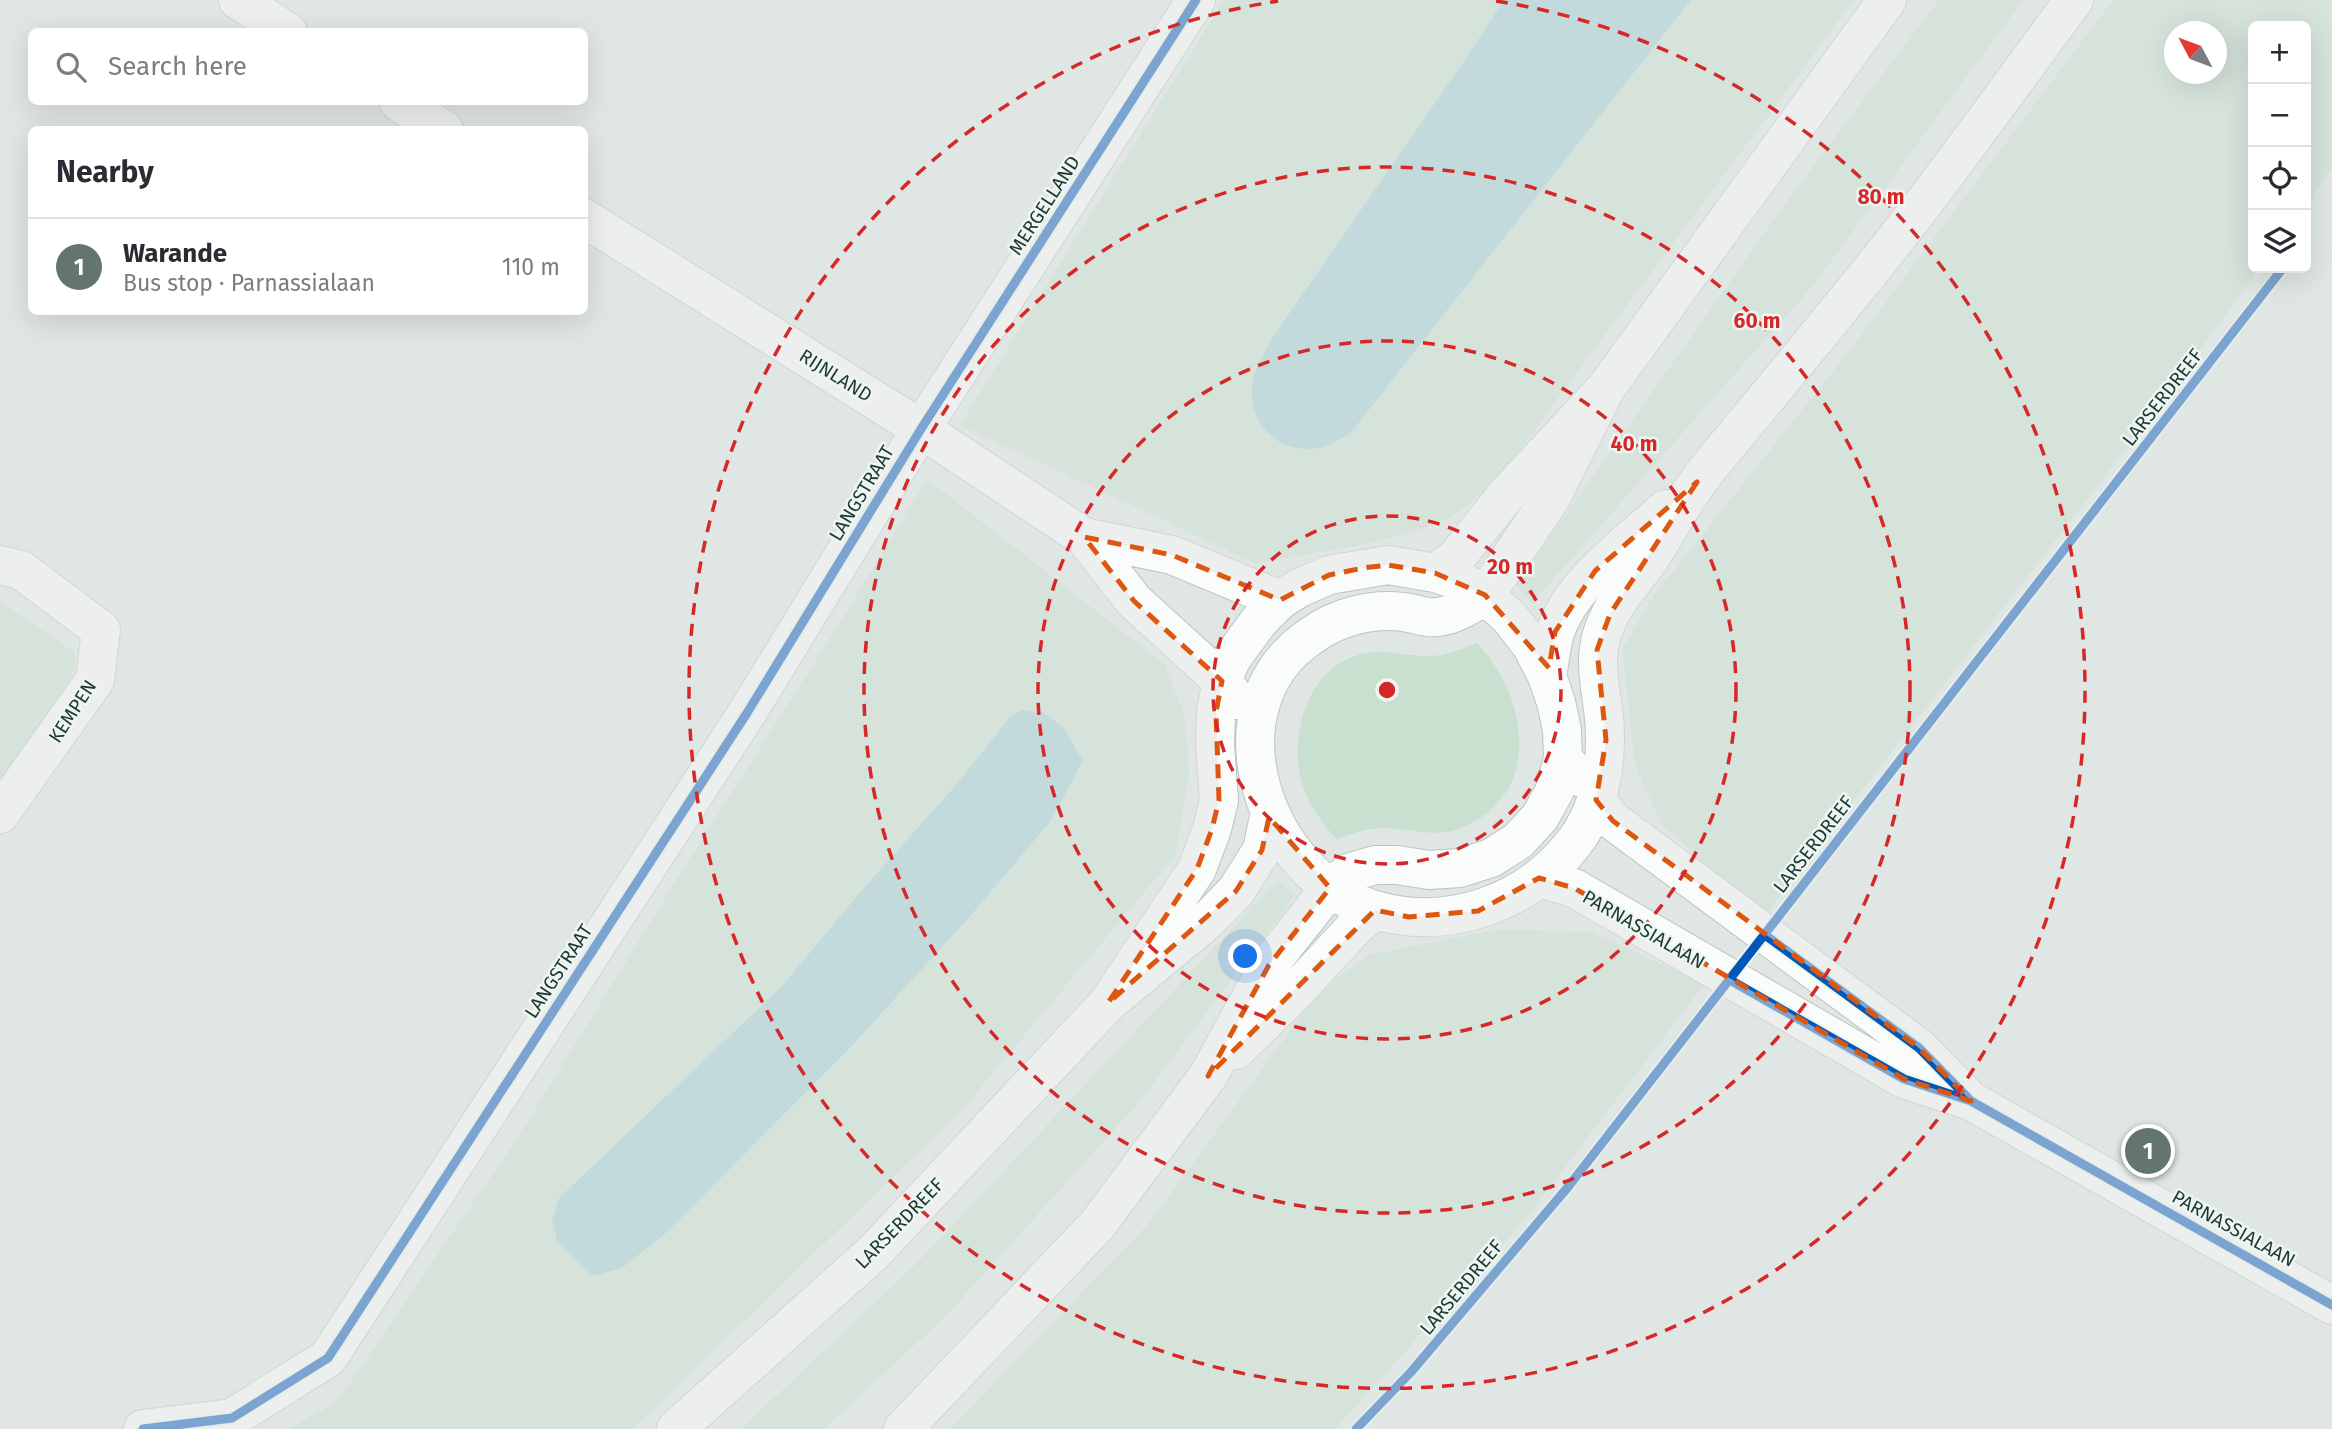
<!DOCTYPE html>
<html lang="en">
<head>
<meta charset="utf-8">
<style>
	:root { --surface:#fff; --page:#f2f2f3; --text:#2b2b33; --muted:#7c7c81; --line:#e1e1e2; --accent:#637570 }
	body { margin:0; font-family:"Fira Sans",sans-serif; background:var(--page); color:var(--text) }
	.controls { position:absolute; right:21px; top:21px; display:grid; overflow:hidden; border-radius:10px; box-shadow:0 7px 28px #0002 }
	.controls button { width:63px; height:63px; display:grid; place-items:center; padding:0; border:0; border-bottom:2px solid var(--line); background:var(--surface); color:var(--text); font:35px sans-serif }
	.compass { position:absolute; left:2164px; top:21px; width:63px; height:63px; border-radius:50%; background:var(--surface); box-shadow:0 7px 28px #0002; rotate:311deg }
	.you { position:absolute; left:1246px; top:957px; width:24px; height:24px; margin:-18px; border:5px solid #fff; border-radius:50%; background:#1a73e8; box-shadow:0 0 0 10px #1a73e833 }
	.badge { display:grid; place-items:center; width:46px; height:46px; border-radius:50%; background:var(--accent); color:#fff; font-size:23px; font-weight:700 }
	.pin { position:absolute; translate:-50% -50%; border:4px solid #fff; box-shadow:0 2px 7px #0006 }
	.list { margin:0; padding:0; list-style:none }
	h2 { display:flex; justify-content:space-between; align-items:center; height:91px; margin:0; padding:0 28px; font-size:30px }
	h2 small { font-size:23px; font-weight:400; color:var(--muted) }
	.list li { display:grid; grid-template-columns:46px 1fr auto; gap:21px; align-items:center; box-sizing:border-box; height:98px; padding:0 28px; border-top:2px solid var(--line) }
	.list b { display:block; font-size:26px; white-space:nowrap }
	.list p { margin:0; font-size:23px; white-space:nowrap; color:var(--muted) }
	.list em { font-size:23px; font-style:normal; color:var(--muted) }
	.icon { flex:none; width:38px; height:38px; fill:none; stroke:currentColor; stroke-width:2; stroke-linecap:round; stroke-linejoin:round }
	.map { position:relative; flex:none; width:2332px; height:1429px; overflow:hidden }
	.search { position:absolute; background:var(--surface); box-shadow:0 7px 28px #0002; left:28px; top:28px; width:560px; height:77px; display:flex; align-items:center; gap:18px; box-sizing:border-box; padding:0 24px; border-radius:10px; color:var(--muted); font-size:26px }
	.panel { position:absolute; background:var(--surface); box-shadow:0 7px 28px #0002; left:28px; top:126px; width:560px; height:189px; border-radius:10px }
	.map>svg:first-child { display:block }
	.green { fill:#c9e0d0; fill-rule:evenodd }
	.water { fill:#a0ccd5 }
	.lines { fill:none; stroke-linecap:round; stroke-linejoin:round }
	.street-casing { stroke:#bdc3c0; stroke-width:40 }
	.secondary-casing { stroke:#bdc4c1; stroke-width:40 }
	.street { stroke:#fafbfb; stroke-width:38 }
	.secondary { stroke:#fafbfb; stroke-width:38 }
	.cycleway-casing { stroke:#edf6f2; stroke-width:13 }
	.cycleway { stroke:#0057b8; stroke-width:9 }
	.marked { fill:none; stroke:#de570e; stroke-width:5; stroke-dasharray:14 9; stroke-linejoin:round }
	.ring { fill:none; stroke:#d62828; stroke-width:3.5; stroke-dasharray:12 9 }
	.labels { text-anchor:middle; stroke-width:5; stroke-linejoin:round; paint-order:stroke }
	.street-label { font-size:19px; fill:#1f3832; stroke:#edf6f2 }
	.centre { fill:#d62828; stroke:#edf6f2; stroke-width:3.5 }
	.ring-label { font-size:21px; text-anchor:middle; font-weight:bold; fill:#d62828; stroke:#edf6f2; stroke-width:5; stroke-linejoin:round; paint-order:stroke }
</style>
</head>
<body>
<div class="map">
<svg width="2332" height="1429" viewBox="0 0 2332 1429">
	<rect width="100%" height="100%" fill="#e0e6e3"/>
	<!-- green -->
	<path class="green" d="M1224,0H1504L1464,61L1274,334L1268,435C1307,453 1312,452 1350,434L1691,0H1854L1494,484L1453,516L1411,533L1352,547L1255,563L960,425Z
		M1939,0H2023L1812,287L1532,603L1516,585L1790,197Z
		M2113,0H2332V169L2306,205V26H2253V268H2260L2152,415L1763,918L1661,823L1636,768L1622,650L1652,598L1847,354ZM2174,32H2216V74H2174Z
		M927,479L1164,664L1185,717L1189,773L1175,855L963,1109L633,1429H288L337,1402L518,1137L682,871L843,618ZM1010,717L1075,745L1083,762L1050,822L972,914L850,1048L666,1233L622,1268L559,1198L781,987L955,786Z
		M0,602L73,651L76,658L74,669L63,694L0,789Z
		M1477,643C1511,679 1533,737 1510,786C1507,792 1501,798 1497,803C1486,816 1469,827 1452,831C1425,837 1399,825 1372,829C1360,830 1348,836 1336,839C1321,821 1307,803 1301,780C1289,730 1310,662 1367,653C1388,649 1409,657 1431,656C1447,655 1462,649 1477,643Z
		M1277,881L1296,894L1141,1100L946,1316L824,1429H741L918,1262Z
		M1496,930L1592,932L1704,984L1528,1216L1335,1429H950L1149,1223L1318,993L1369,955Z"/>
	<!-- water -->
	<path class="water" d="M1504,0H1691L1350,434C1341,438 1330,446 1320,448C1279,455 1248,425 1252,384C1253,371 1268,347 1274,335L1464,61Z
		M1022,710L1043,712L1065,729L1083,761L1050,822L972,914L850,1048L666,1233L622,1268L593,1276L557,1240L552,1221L559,1198L781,987L863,889L955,786L1010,717Z"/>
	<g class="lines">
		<!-- street casing -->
		<g class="street-casing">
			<path id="street" d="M0,565L21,570L101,630L95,680L0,814
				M1596,800L1613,821L1919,1048L1965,1095
				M1539,878L1574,888L1904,1079L1971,1101L2332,1305
				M143,1429L232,1418L328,1358L747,713L921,429L1196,0"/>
		</g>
		<!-- secondary casing -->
		<g class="secondary-casing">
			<path id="secondary" d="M238,0L288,32
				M399,102L444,130
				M584,218L921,429L1084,537L1134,601L1222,681L1237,700
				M1606,388L1551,498L1485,595C1471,605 1455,615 1437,617C1426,619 1415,613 1403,612C1371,608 1337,617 1311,636C1204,708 1265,878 1375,910C1448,931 1526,904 1573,844C1602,808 1609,754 1603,709C1598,673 1592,649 1610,615C1620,594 1638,576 1651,557C1667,532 1680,506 1698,482C1713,460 1732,441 1748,420C1784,377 1820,333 1855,290C1932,196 2002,97 2074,0
				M1084,537L1172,555L1280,600
				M1435,573L1455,559L1507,494L1606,388L1887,0
				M1547,676C1550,662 1551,646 1555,633C1572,582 1628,543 1666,509
				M1108,1003L1197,869L1212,829L1219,800L1215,744L1216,712L1222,681L1232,658L1259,621L1280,600L1299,588L1329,575L1388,565L1435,573L1461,581L1485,595L1510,618L1531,645L1547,676L1556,702L1562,730L1563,758L1578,777
				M1236,1050L1293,994L1356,926L1375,910
				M676,1429L873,1253L1108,1003L1208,920L1236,891L1262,850L1270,812
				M903,1429L1097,1225L1208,1076L1269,965L1330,888L1348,873L1375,865H1397L1429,870L1460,868L1491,858L1518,841L1540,817L1555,790L1563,758"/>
		</g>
		<!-- street -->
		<use href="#street" class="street"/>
		<!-- secondary -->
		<use href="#secondary" class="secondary"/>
		<!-- cycleway casing -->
		<g class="cycleway-casing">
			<path id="cycleway" d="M1765,935L1919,1048L1969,1099
				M1730,980L1904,1079L1971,1101L2332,1305
				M143,1429L232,1418L328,1358L747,713L921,429L1196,0
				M1356,1429L1411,1372L1568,1187L2283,268"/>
		</g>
		<!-- cycleway -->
		<use href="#cycleway" class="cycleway"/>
	</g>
	<!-- marked area -->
	<path d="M0 0H2332V1429H0ZM1697,482L1610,614L1597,650L1606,740L1596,800L1613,821L1919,1048L1971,1101L1904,1079L1574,888L1539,878L1478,911L1409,917L1375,910L1208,1076L1269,965L1330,888L1269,817L1262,850L1236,891L1108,1003L1197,869L1212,829L1219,800L1216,712L1222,681L1134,601L1084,537L1172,555L1280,600L1329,575L1363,568L1388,565L1435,573L1485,595L1549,668L1555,632L1595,571Z" fill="#e0e6e3" fill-opacity=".55" fill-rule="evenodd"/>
	<path class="marked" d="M1697,482L1610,614L1597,650L1606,740L1596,800L1613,821L1919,1048L1971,1101L1904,1079L1574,888L1539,878L1478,911L1409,917L1375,910L1208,1076L1269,965L1330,888L1269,817L1262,850L1236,891L1108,1003L1197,869L1212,829L1219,800L1216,712L1222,681L1134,601L1084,537L1172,555L1280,600L1329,575L1363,568L1388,565L1435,573L1485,595L1549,668L1555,632L1595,571Z"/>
	<!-- distance rings -->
	<g class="ring">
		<circle cx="1387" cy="690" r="174"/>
		<circle cx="1387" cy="690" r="349"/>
		<circle cx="1387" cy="690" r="523"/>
		<path d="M1496 1A698 698 0 1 1 1278 1"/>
	</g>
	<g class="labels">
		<!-- street labels -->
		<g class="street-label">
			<text transform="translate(1044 205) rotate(-57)" y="7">MERGELLAND</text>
			<text transform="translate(836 375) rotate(32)" y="7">RIJNLAND</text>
			<text transform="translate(2162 397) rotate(-52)" y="7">LARSERDREEF</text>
			<text transform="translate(861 493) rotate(-59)" y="7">LANGSTRAAT</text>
			<text transform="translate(72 711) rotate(-57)" y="7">KEMPEN</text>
			<text transform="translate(1813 844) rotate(-52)" y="7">LARSERDREEF</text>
			<text transform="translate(1644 929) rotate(30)" y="7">PARNASSIALAAN</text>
			<text transform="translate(558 971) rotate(-57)" y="7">LANGSTRAAT</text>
			<text transform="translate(899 1223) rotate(-46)" y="7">LARSERDREEF</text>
			<text transform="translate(2234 1228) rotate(29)" y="7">PARNASSIALAAN</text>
			<text transform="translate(1461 1287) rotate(-50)" y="7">LARSERDREEF</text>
		</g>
	</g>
	<circle cx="1387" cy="690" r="10" class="centre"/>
	<g class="ring-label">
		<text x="1881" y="204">80 m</text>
		<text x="1757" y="328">60 m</text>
		<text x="1634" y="451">40 m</text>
		<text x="1510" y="574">20 m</text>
	</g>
</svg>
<div class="controls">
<button>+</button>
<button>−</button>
<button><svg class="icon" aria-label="locate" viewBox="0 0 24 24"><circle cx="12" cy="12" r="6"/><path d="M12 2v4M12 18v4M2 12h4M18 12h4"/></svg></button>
<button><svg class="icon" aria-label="layers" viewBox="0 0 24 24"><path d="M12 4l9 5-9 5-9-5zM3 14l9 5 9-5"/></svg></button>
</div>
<svg class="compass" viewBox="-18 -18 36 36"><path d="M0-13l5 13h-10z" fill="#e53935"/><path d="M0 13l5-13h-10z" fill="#7c7c81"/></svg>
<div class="you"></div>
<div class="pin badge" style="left:2148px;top:1151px">1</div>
<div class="search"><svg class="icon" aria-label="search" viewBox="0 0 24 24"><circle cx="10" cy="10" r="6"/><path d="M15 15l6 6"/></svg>Search here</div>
<section class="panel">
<h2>Nearby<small></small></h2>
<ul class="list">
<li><span class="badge">1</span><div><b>Warande</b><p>Bus stop · Parnassialaan</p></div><em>110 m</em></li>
</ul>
</section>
</div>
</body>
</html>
